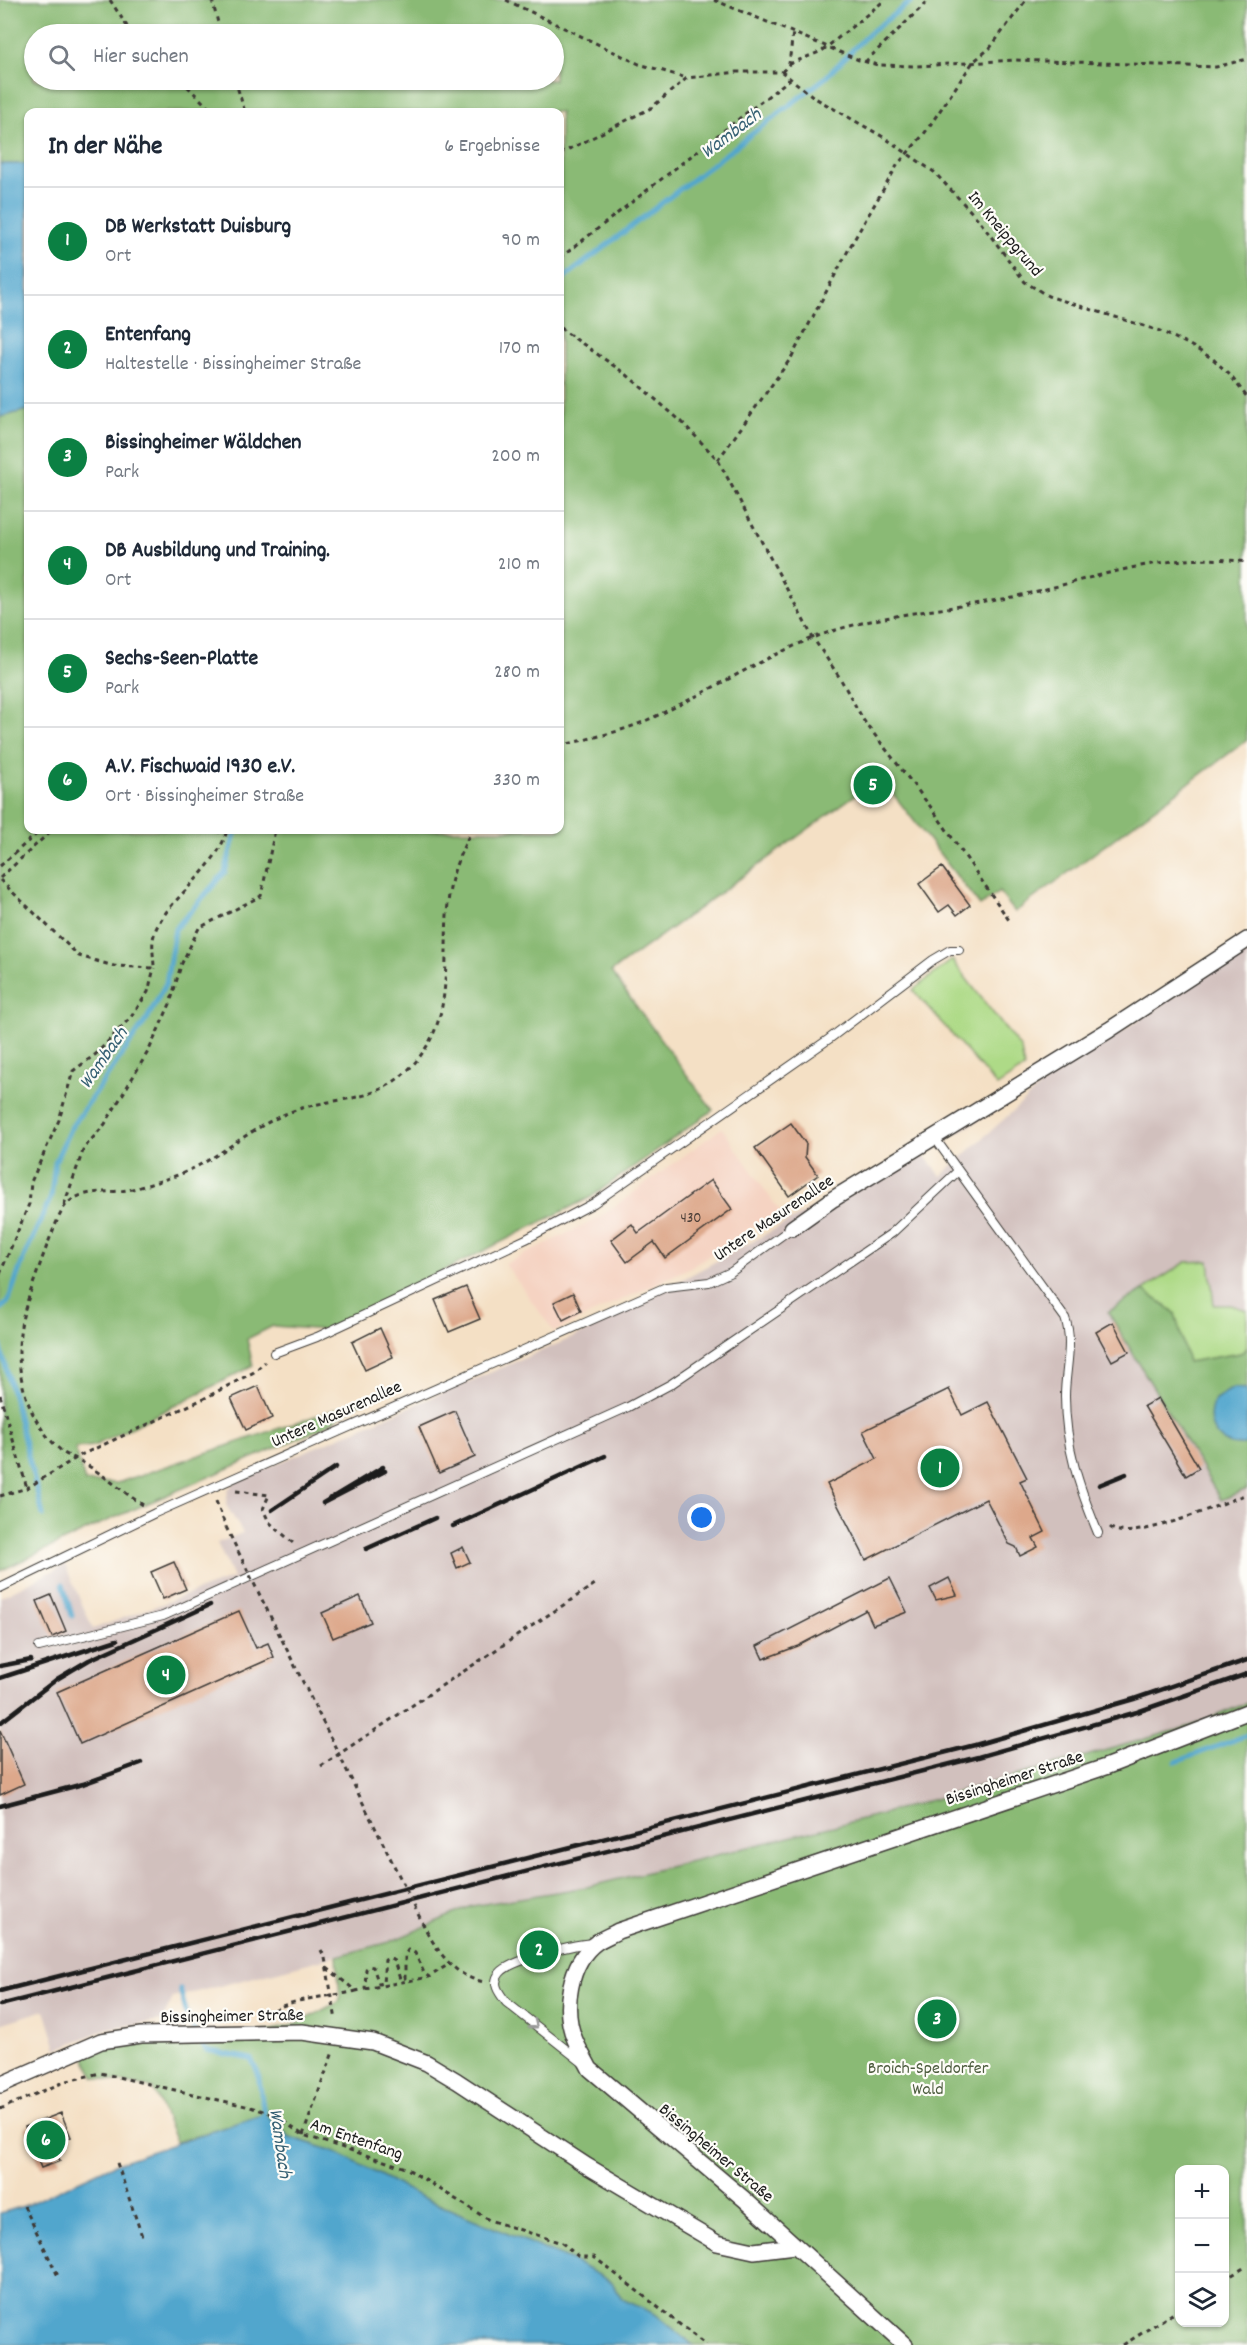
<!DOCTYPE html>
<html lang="de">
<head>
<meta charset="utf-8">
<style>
	:root { --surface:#fff; --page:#f2f2f3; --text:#1f2937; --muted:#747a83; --line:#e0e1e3; --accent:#0b8043 }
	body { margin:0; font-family:Dekko,sans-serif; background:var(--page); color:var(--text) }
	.controls { position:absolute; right:18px; bottom:18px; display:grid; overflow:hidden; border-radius:12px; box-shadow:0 2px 4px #0004 }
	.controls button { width:54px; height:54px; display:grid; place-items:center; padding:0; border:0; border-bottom:2px solid var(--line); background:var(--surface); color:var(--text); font:30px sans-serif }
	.you { position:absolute; left:702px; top:1518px; width:21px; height:21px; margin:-15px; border:4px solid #fff; border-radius:50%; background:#1a73e8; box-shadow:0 0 0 9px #1a73e833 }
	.badge { display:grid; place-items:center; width:39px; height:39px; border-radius:50%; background:var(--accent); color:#fff; font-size:20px; font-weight:700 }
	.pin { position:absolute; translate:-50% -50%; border:3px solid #fff; box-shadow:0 2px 6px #0006 }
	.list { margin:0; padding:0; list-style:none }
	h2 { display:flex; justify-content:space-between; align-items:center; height:78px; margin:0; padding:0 24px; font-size:26px }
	h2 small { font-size:20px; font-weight:400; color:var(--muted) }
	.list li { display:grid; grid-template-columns:39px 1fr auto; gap:18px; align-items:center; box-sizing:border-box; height:108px; padding:0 24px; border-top:2px solid var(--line) }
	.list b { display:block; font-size:22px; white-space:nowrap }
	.list p { margin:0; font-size:20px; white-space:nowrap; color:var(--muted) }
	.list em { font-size:20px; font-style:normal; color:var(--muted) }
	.icon { flex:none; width:33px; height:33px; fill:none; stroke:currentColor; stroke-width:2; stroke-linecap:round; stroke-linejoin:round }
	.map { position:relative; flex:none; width:1247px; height:2345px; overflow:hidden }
	.search { position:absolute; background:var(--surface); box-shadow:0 2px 4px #0004; left:24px; top:24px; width:540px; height:66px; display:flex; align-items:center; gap:15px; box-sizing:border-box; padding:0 21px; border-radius:33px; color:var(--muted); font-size:22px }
	.panel { position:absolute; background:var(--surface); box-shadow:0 2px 4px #0004; left:24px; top:108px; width:540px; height:726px; border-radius:12px }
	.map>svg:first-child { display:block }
	.built { fill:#f5d3c2 }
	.industrial { fill:#d1c0bd; fill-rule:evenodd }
	.green { fill:#aeda87; stroke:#657b52; stroke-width:1.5 }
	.forest { fill:#8aba74; stroke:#536b48; stroke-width:1.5; fill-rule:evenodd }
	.water { fill:#51a6cd; stroke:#366174; stroke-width:1.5 }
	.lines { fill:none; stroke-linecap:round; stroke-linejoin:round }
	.stream { stroke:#51a6cd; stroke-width:5 }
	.building { fill:#dda88b }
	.service-casing { stroke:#3c3935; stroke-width:10 }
	.minor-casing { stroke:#3c3935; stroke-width:18 }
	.path { stroke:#3c3935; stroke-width:3; stroke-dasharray:4.5 4.5; stroke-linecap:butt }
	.service { stroke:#fff; stroke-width:8 }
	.minor { stroke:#fff; stroke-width:15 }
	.rail { stroke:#1c1c1c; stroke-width:4.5 }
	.path-bridge { stroke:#3c3935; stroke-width:3; stroke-dasharray:4.5 4.5; stroke-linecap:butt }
	.oneway { stroke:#999 }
	.labels { text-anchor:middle; stroke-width:4.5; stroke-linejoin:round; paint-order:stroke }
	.number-label { font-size:15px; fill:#4c3f38 }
	.street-label { font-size:18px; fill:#1c1c1c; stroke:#fdfcf7 }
	.park-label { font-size:18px; fill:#4f5e41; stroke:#fdfcf7 }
	.water-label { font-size:20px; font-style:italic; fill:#366174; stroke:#fdfcf7 }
</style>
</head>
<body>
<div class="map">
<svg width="1247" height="2345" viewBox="0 0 1247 2345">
	<rect width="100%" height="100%" fill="#fdfcf7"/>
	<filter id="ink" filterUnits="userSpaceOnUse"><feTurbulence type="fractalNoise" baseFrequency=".0167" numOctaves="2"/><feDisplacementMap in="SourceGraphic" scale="12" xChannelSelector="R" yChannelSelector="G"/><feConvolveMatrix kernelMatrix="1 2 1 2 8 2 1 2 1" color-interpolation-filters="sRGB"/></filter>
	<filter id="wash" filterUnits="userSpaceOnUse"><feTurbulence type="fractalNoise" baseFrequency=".008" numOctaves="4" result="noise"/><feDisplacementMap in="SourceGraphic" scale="24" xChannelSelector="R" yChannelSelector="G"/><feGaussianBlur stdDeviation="1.35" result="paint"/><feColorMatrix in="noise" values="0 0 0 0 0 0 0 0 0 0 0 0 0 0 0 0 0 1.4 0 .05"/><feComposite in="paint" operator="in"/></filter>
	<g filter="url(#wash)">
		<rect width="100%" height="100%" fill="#f4e0c5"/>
		<!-- built -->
		<path class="built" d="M722,1128L783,1216L755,1226L693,1266L554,1332L505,1264L600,1217Z"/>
		<!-- industrial -->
		<path class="industrial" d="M1247,948V1703L1191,1726L882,1814L587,1887L472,1906L390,1942L173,1998L162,2021L109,2028L57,2049L45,2010L0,2024V1597L65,1565L93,1629L233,1578L217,1543L243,1533L226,1505L228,1490L236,1481L588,1331L1047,1081ZM1043,1084L941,1176L923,1154V1153Z"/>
		<!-- green -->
		<path class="green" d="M952,960L1021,1049L1024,1068L997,1086L913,990Z
			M1209,1261L1214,1305H1231L1247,1310V1348L1241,1353L1188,1362L1173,1311L1143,1290L1186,1262Z"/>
		<!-- forest -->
		<path class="forest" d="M0,0H1247V740L1015,912L999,892L980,906L880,777L611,972L713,1110L591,1197L326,1330L273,1326L247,1339L253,1366L94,1446L75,1448L85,1482L117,1483L366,1399L322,1428L100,1524L0,1571V417L28,410V830H560V112H28V164H0ZM34,34H554V80H34Z
			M1143,1290L1175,1313L1188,1362L1241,1353L1247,1348V1489L1221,1500L1108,1312Z
			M1247,1703V2345H693L655,2314L624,2300L612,2282L574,2262L421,2197L336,2152L290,2137L264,2115L176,2142L153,2088L94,2077L83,2054C149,2037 219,2042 286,2027C304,2022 323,2009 340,2001L337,1956L390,1942L472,1906L587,1887L882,1814L1191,1726ZM1180,2170H1224V2322H1180Z"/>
		<!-- water -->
		<path class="water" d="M0,164H28V410L0,417Z
			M1233,1388L1247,1389V1444L1244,1445C1217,1448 1202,1423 1215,1399Z
			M264,2114L290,2137L336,2152L421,2197L574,2262L612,2282L624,2300L655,2314L693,2345H0V2213L24,2206L117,2163Z"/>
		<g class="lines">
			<!-- stream -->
			<path class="stream" d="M560,281L825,78L868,34L913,0
				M0,1309L8,1302L24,1257L51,1197L55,1162L70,1129L147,1019L166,983L175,929L225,872L236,830
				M0,1344L43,1515
				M63,1584L72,1616
				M1176,1762L1247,1735
				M180,1989L188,2020L206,2050L251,2059L258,2073L265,2121"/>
		</g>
		<g id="blocks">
			<!-- building -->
			<path class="building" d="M942,867L970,905L957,915L949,905L939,912L919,884Z
				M791,1123L806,1144L805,1157L818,1175L789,1196L755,1148Z
				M711,1180L732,1209L665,1258L654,1242L627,1262L611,1240L632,1224L638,1233Z
				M466,1287L480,1319L449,1332L435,1300Z
				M573,1293L581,1311L563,1320L554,1302Z
				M1113,1322L1129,1352L1112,1361L1096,1332Z
				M380,1328L393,1357L365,1370L352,1342Z
				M258,1386L272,1418L246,1430L231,1398Z
				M949,1389L962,1415L988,1402L1027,1478L1020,1481L1045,1532L1033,1538L1038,1547L1020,1556L1016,1547L1009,1544L986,1499L866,1560L827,1484L877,1459L863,1431Z
				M1158,1398L1199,1468L1186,1476L1144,1406Z
				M455,1411L475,1457L439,1473L419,1427Z
				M463,1547L470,1562L457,1568L451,1553Z
				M174,1562L186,1589L163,1599L151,1572Z
				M890,1578L907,1612L873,1625L866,1610L798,1646L763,1659L757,1646Z
				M949,1578L957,1595L936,1600L930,1588Z
				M51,1595L66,1631L52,1637L37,1601Z
				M360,1596L371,1622L333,1638L322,1613Z
				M239,1611L256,1648L268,1643L274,1657L80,1744L57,1692Z
				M0,1730L24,1784L0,1795Z
				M61,2113L71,2137L53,2144L60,2161L41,2168L25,2127Z"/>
		</g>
	</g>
	<g filter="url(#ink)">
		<use href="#blocks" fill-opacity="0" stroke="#3c3935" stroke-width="1.5"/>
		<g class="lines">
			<!-- service casing -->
			<g class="service-casing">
				<path id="service" d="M934,1137L1065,1318C1074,1342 1065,1370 1065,1396C1065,1446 1079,1487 1098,1533
					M274,1353L317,1337L526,1239L594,1203L829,1039L933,960L950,950H959
					M0,1588L155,1513L666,1287L709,1282L731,1272L792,1228
					M39,1647L163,1616L628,1407L671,1384L892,1233L957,1172
					M582,2062L506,2002C499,1993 491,1983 500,1973C510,1960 578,1943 595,1943"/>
			</g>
			<!-- minor casing -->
			<g class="minor-casing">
				<path id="minor" d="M792,1228L833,1199L1109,1030L1247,940
					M0,2085L101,2041L141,2035L302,2032L373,2042L427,2063L457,2081L587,2166L717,2243L754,2251L794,2246
					M905,2345L744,2199L590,2069C585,2059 579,2050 575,2040C562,2010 569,1962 597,1942C603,1938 611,1935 618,1931L1105,1767L1247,1712"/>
			</g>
			<!-- path -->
			<path class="path" d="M110,0L132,34
				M212,0L221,34
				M506,0L639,64L687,78
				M714,0L859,60L878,65L917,66L1016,60L1216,67L1247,59
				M865,62L929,0
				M789,64L822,51L885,0
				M782,72L789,64L793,32
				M181,80L213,112
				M235,80L245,112
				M560,154L651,108L687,78L737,72H782L815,98L885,138L934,172L978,219L1025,282L1048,296L1160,331L1188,344L1213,359L1230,375L1247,397
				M560,258L790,79
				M560,328L627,375L682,422L718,460L813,638L840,678L864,721L933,810L1011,923
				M718,460L791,358L851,245L898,164L924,134L973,62L990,48L1026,0
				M560,746C585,739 613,734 638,724C698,699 753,662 813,638C877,613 945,611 1012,597C1092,580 1163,550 1247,562
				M217,830L224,836
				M0,866L41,830
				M0,878L52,830
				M0,880L79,956L114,966L154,968C154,960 152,949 153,940C157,905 216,874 227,830
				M64,1205L84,1148L105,1124L149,1050L170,1004L181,965L199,928L261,896L275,830
				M0,1274L29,1204L31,1182L59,1120L73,1071L96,1054L131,1017L148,992L154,968
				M0,1395L27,1488
				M236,1491L269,1495L263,1509L269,1522L293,1543
				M0,1496L27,1488L81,1455L203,1399L254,1372L265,1362
				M216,1501L226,1527
				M143,1505C123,1492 103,1474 82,1462C76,1458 70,1457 64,1453C23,1420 11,1362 24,1312C29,1295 56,1215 66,1205C82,1188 106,1194 127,1190C143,1187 160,1181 175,1176C221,1160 252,1123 302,1108C344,1096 373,1103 408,1070C460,1018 440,959 449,895C452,871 461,851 472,830
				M1110,1527C1129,1545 1223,1503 1247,1494
				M321,1766L598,1582
				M427,1932C440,1955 457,1978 485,1982
				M321,1950L325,1958L336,2020
				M327,1968L356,1991L365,1989L366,1969L369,1966L373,1967L379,1984L383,1983L385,1960L389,1958L394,1961L400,1979L405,1978V1955L408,1950L415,1953L424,1973L429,1977L449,1964
				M365,1989L429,1977
				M268,2017C278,1998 334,1997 356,1991
				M0,2109L67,2081L100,2073L250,2107L273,2114L303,2135L406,2168L489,2220L562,2243L579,2257H594L706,2345
				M303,2135L333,2052
				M117,2163L143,2239
				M24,2206L59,2278
				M1224,2280L1247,2266
				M1123,2345L1180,2309"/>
			<!-- service -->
			<use href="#service" class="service"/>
			<!-- minor -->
			<use href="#minor" class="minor"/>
			<!-- rail -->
			<path class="rail" d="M383,1467L323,1503L385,1471
				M1099,1485L1126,1474
				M272,1510L336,1467
				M453,1526L605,1456
				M366,1549L435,1518
				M0,1666L31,1660
				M0,1678L117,1640
				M0,1723L57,1679L89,1660L210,1605
				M0,1806L83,1784L141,1763
				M0,1991L975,1745L1134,1699L1247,1660
				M0,2005L978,1757L1137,1712L1247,1674"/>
			<!-- path-bridge -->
			<path class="path-bridge" d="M226,1527L427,1932"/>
		</g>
		<!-- one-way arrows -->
		<defs><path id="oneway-chevron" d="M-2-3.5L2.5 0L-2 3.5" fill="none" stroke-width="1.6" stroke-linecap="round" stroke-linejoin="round" transform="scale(1.5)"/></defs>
		<use class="oneway" href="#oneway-chevron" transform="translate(534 2025) rotate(38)"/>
	</g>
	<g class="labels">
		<!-- number labels -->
		<g class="number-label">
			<text x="691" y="1222">430</text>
		</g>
		<!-- street labels -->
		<g class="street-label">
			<text transform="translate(1006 233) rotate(50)" y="6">Im Kneippgrund</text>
			<text transform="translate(773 1217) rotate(-34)" y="6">Untere Masurenallee</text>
			<text transform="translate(336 1413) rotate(-24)" y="6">Untere Masurenallee</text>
			<text transform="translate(1014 1777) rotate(-18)" y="6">Bissingheimer Straße</text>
			<text transform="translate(232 2015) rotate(-1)" y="6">Bissingheimer Straße</text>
			<text transform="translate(357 2138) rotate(19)" y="6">Am Entenfang</text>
			<text transform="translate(717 2152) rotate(40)" y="6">Bissingheimer Straße</text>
		</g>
		<!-- park labels -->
		<g class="park-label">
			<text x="928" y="2073">Broich-Speldorfer<tspan x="928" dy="21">Wald</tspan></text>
		</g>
		<!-- water labels -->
		<g class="water-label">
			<text transform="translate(730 132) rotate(-37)" y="7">Wambach</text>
			<text transform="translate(102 1057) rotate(-55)" y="7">Wambach</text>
			<text transform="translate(282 2143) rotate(82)" y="7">Wambach</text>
		</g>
	</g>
</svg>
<div class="controls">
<button>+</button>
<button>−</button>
<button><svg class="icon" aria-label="layers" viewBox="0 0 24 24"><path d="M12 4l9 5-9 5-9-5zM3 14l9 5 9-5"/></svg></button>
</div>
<div class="you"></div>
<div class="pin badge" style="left:940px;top:1468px">1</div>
<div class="pin badge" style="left:539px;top:1950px">2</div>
<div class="pin badge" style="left:937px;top:2019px">3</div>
<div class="pin badge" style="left:166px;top:1675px">4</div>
<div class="pin badge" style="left:873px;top:785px">5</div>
<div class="pin badge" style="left:46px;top:2140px">6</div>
<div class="search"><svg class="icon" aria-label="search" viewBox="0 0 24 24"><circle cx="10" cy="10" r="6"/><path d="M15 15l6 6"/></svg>Hier suchen</div>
<section class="panel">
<h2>In der Nähe<small>6 Ergebnisse</small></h2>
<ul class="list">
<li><span class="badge">1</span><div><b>DB Werkstatt Duisburg</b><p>Ort</p></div><em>90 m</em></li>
<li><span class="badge">2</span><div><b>Entenfang</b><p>Haltestelle · Bissingheimer Straße</p></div><em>170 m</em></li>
<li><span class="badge">3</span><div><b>Bissingheimer Wäldchen</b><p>Park</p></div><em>200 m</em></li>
<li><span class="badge">4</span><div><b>DB Ausbildung und Training.</b><p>Ort</p></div><em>210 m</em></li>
<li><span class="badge">5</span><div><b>Sechs-Seen-Platte</b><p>Park</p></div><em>280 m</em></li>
<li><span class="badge">6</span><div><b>A.V. Fischwaid 1930 e.V.</b><p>Ort · Bissingheimer Straße</p></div><em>330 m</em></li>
</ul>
</section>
</div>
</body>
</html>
